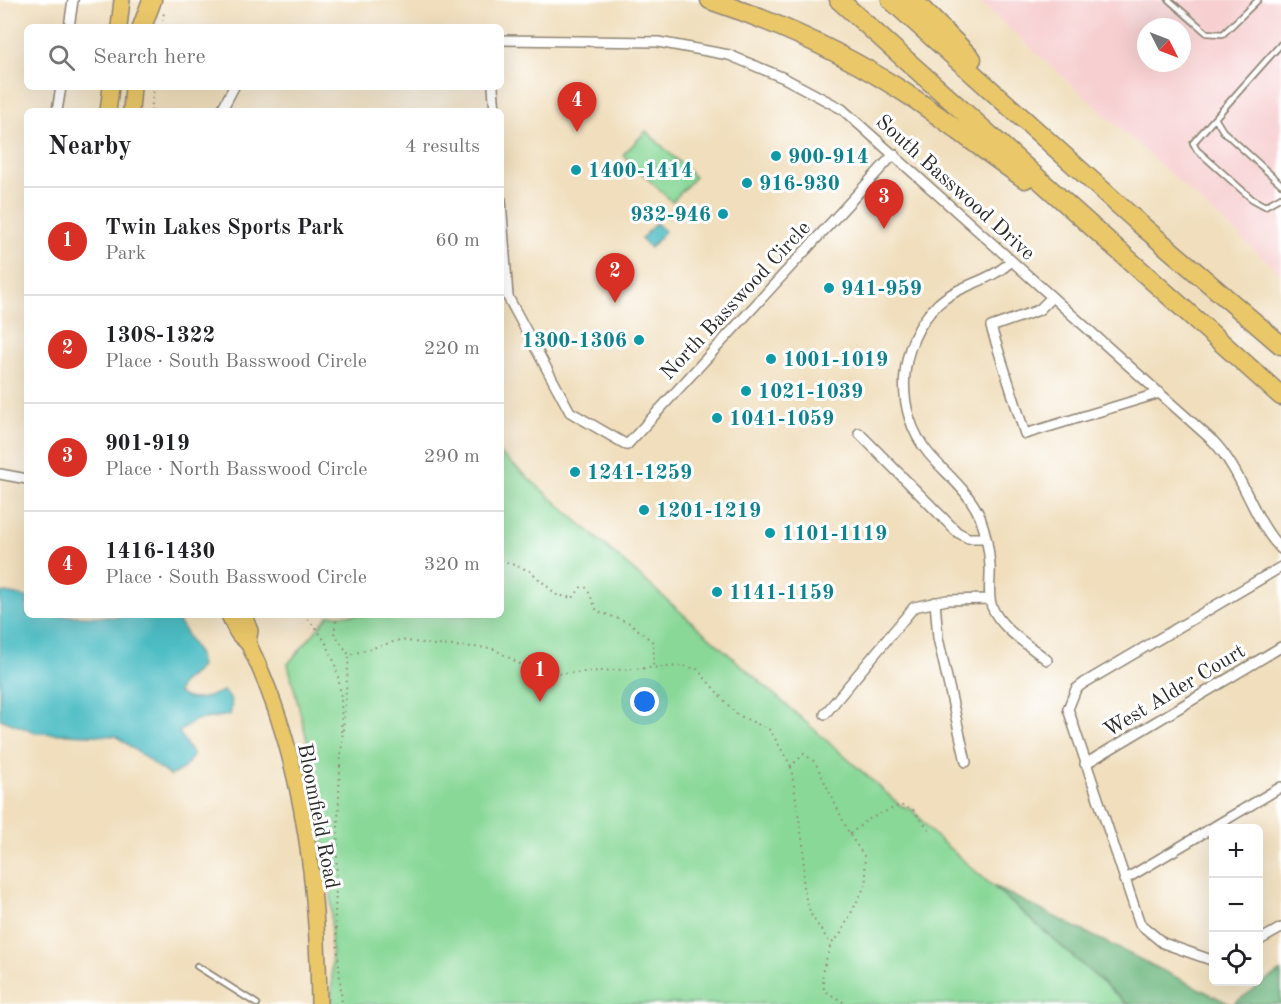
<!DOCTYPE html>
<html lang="en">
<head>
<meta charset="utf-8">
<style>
	:root { --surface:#fff; --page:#f6f6f6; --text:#202124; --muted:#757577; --line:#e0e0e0; --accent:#d93025 }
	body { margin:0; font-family:"Old Standard TT",serif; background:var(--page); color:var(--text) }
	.controls { position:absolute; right:18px; bottom:18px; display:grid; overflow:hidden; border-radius:9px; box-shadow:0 6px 24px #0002 }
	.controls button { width:54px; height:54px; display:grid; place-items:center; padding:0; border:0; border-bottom:2px solid var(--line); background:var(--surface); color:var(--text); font:30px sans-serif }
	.compass { position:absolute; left:1137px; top:18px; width:54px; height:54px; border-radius:50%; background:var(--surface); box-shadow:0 6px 24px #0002; rotate:132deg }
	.you { position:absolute; left:645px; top:702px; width:21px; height:21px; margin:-15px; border:4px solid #fff; border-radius:50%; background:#1a73e8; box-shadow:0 0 0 9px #1a73e833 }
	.badge { display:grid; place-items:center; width:39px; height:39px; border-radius:50%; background:var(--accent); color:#fff; font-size:20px; font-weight:700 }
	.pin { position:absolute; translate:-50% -50px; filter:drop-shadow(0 2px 3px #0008) }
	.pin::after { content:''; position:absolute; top:32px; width:21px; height:18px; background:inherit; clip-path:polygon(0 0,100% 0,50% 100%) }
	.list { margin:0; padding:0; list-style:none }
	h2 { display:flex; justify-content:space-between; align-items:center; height:78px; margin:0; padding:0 24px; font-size:26px }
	h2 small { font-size:20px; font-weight:400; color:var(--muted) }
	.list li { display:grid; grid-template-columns:39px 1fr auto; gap:18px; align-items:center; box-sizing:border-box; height:108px; padding:0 24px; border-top:2px solid var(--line) }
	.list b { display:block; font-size:22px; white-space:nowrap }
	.list p { margin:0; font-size:20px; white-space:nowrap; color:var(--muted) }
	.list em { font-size:20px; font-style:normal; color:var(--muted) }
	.icon { flex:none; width:33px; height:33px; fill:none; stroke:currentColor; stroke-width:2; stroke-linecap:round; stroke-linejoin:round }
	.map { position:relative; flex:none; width:1281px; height:1004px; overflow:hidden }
	.search { position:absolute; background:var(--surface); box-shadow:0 6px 24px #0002; left:24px; top:24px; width:480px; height:66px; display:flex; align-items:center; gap:15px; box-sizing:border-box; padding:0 21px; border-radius:9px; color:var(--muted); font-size:22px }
	.panel { position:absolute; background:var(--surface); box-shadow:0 6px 24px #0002; left:24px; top:108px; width:480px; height:510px; border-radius:9px }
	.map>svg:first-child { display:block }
	.built { fill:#f7cfd0; fill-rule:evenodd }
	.green { fill:#89d898; stroke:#5a8262; stroke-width:1.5 }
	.forest { fill:#6eb880; stroke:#4c7256; stroke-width:1.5 }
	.water { fill:#4ebdc4; stroke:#3c7478; stroke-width:1.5 }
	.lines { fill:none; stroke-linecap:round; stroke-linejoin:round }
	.lane-casing { stroke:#8e8474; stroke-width:8 }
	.street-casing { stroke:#8e8474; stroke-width:12 }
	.primary-casing { stroke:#8e8474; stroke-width:18 }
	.highway-casing { stroke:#8e8474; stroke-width:21 }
	.path { stroke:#8e8474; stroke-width:2; stroke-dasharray:1.5 4.5; stroke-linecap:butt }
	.lane { stroke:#fff; stroke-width:4.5 }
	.street { stroke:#fff; stroke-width:9 }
	.primary { stroke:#eac769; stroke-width:15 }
	.highway { stroke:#eac769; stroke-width:18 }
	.culture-dot { fill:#0f9aa8; stroke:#fff; stroke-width:2 }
	.labels { text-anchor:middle; stroke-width:6; stroke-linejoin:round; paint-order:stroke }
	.culture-label { font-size:21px; font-weight:bold; fill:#0d838f; stroke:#fff; text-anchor:start }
	.street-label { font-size:21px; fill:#2b2b2b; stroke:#fff }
</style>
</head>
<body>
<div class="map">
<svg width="1281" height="1004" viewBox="0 0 1281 1004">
	<rect width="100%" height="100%" fill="#fff"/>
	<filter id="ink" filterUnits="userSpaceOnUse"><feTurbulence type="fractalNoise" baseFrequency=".0167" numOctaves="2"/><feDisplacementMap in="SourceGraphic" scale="12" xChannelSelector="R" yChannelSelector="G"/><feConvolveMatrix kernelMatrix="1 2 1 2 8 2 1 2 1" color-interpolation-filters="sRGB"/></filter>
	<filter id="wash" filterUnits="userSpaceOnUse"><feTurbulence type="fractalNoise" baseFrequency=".008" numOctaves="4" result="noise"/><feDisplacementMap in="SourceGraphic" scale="24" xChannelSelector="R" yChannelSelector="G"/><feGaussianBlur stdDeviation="1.35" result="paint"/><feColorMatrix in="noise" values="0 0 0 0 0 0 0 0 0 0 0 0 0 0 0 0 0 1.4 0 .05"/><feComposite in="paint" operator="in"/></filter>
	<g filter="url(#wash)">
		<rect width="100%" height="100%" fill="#f0debc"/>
		<!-- built -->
		<path class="built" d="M978,0H1281V274ZM1146,27H1182V63H1146Z"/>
		<!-- green -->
		<path class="green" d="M646,131L695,177L672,202L623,155Z
			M501,454L900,805L913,810L932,833L1127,1004H332L331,895L307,740L288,664L329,615H501Z"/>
		<!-- forest -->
		<path class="forest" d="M993,886L1230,1004H1127Z
			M1281,971V1004H1233Z"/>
		<!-- water -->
		<path class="water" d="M656,223L665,231L650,248L641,239Z
			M0,592L27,597V615L120,617L175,615L199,655L201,667L180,685L178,693C194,704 206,698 223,691C232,698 233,704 230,715L196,720L179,732L193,756L184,768L170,776L116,736L37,733L0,719Z"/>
	</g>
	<g filter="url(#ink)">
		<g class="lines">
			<!-- lane casing -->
			<g class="lane-casing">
				<path id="lane" d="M1169,0L1207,33L1223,34L1258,0
					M1281,44L1215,118L1223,131L1281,184
					M1215,118L1193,143L1197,150L1252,199L1265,206L1281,197
					M197,966L257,1004"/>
			</g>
			<!-- street casing -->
			<g class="street-casing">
				<path id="street" d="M69,27L73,0
					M501,40L658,42L729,55L784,78L842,109L1213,441C1244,473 1251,517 1281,549
					M493,87L495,111
					M57,111L61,87
					M221,111L234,87
					M501,200L508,297L570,412L627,445L894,154
					M1011,261C991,282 959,284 938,304C897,343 893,411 929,454C947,475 969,491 980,517C986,533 989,550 990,566C991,579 987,595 992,607C1002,630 1029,645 1047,660
					M1051,298L1039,310L991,327L1025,434L1160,393
					M859,433L957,532L968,538H986
					M0,474L27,479
					M935,602L938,638L966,762
					M825,714L914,607L947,600L990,599
					M1085,764L1281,647
					M1124,880L1281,787
					M1258,941L1281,928
					M1214,961L1163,943L1140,924L1068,709L1076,689L1084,683L1281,567"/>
			</g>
			<!-- primary casing -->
			<g class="primary-casing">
				<path id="primary" d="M119,27L122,0
					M108,111L111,87
					M131,111L133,87
					M229,615C232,621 235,630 239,635C243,639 246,640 249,645C302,752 318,885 319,1004
					M244,615L250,631L248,642"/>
			</g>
			<!-- highway casing -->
			<g class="highway-casing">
				<path id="highway" d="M710,0C782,24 850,56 913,98C951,124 987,153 1025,179
					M839,0L1281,396
					M891,0L1141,225L1281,345
					M913,0L972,59
					M142,27L152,0"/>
			</g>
			<!-- path -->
			<path class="path" d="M162,27L164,12
				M151,111L154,87
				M501,560L530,571L557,595L573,598L582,586L587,588L597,611L630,623L654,643L653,668
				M303,615C340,648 343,690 341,736
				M337,615L334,633L349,655
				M340,766L349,655L400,640L435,645L492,648L527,668L551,674L683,666L697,669L736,714L770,730L791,766L804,754L815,762L850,835L864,856L867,882L840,935L831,944L822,973L824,990L846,1004
				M340,766L335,915L342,1004
				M791,767L804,851L803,890L812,917L831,944
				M850,834L867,820L900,805L913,810L932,833"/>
			<!-- lane -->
			<use href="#lane" class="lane"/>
			<!-- street -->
			<use href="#street" class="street"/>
			<!-- primary -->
			<use href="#primary" class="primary"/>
			<!-- highway -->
			<use href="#highway" class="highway"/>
		</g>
	</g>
	<!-- markers -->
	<g class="culture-dot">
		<circle cx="776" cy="156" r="6"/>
		<circle cx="576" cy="170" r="6"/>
		<circle cx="747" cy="183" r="6"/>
		<circle cx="723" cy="214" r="6"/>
		<circle cx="829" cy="288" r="6"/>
		<circle cx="639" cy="340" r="6"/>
		<circle cx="771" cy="359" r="6"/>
		<circle cx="746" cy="391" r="6"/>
		<circle cx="717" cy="418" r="6"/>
		<circle cx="575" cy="472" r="6"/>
		<circle cx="644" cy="510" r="6"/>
		<circle cx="770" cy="533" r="6"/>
		<circle cx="717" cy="592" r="6"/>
	</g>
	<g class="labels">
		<!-- culture labels -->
		<g class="culture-label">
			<text x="788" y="163">900-914</text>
			<text x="588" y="177">1400-1414</text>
			<text x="759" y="190">916-930</text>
			<text x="711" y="221" text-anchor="end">932-946</text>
			<text x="841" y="295">941-959</text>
			<text x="627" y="347" text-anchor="end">1300-1306</text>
			<text x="783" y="366">1001-1019</text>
			<text x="758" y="398">1021-1039</text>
			<text x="729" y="425">1041-1059</text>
			<text x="587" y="479">1241-1259</text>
			<text x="656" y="517">1201-1219</text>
			<text x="782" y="540">1101-1119</text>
			<text x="729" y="599">1141-1159</text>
		</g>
		<!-- street labels -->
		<g class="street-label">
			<text transform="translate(956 187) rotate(42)" y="7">South Basswood Drive</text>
			<text transform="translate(735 300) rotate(-47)" y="7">North Basswood Circle</text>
			<text transform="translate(1174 690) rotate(-31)" y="7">West Alder Court</text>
			<text transform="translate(319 816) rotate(79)" y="7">Bloomfield Road</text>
		</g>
	</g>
</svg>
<div class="controls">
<button>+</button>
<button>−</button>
<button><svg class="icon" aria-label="locate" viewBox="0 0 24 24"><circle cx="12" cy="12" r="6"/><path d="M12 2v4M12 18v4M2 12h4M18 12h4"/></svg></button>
</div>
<svg class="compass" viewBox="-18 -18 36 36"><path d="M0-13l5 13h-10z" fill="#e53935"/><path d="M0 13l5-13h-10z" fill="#757577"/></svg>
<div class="you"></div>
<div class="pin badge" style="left:540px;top:702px">1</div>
<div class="pin badge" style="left:615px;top:303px">2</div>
<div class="pin badge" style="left:884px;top:229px">3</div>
<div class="pin badge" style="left:577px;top:132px">4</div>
<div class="search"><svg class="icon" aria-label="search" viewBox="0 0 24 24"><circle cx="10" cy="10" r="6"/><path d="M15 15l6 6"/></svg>Search here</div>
<section class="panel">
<h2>Nearby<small>4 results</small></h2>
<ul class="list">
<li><span class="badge">1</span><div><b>Twin Lakes Sports Park</b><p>Park</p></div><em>60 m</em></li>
<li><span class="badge">2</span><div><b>1308-1322</b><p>Place · South Basswood Circle</p></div><em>220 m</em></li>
<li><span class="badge">3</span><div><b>901-919</b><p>Place · North Basswood Circle</p></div><em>290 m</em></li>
<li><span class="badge">4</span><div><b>1416-1430</b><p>Place · South Basswood Circle</p></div><em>320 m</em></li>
</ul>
</section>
</div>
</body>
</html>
